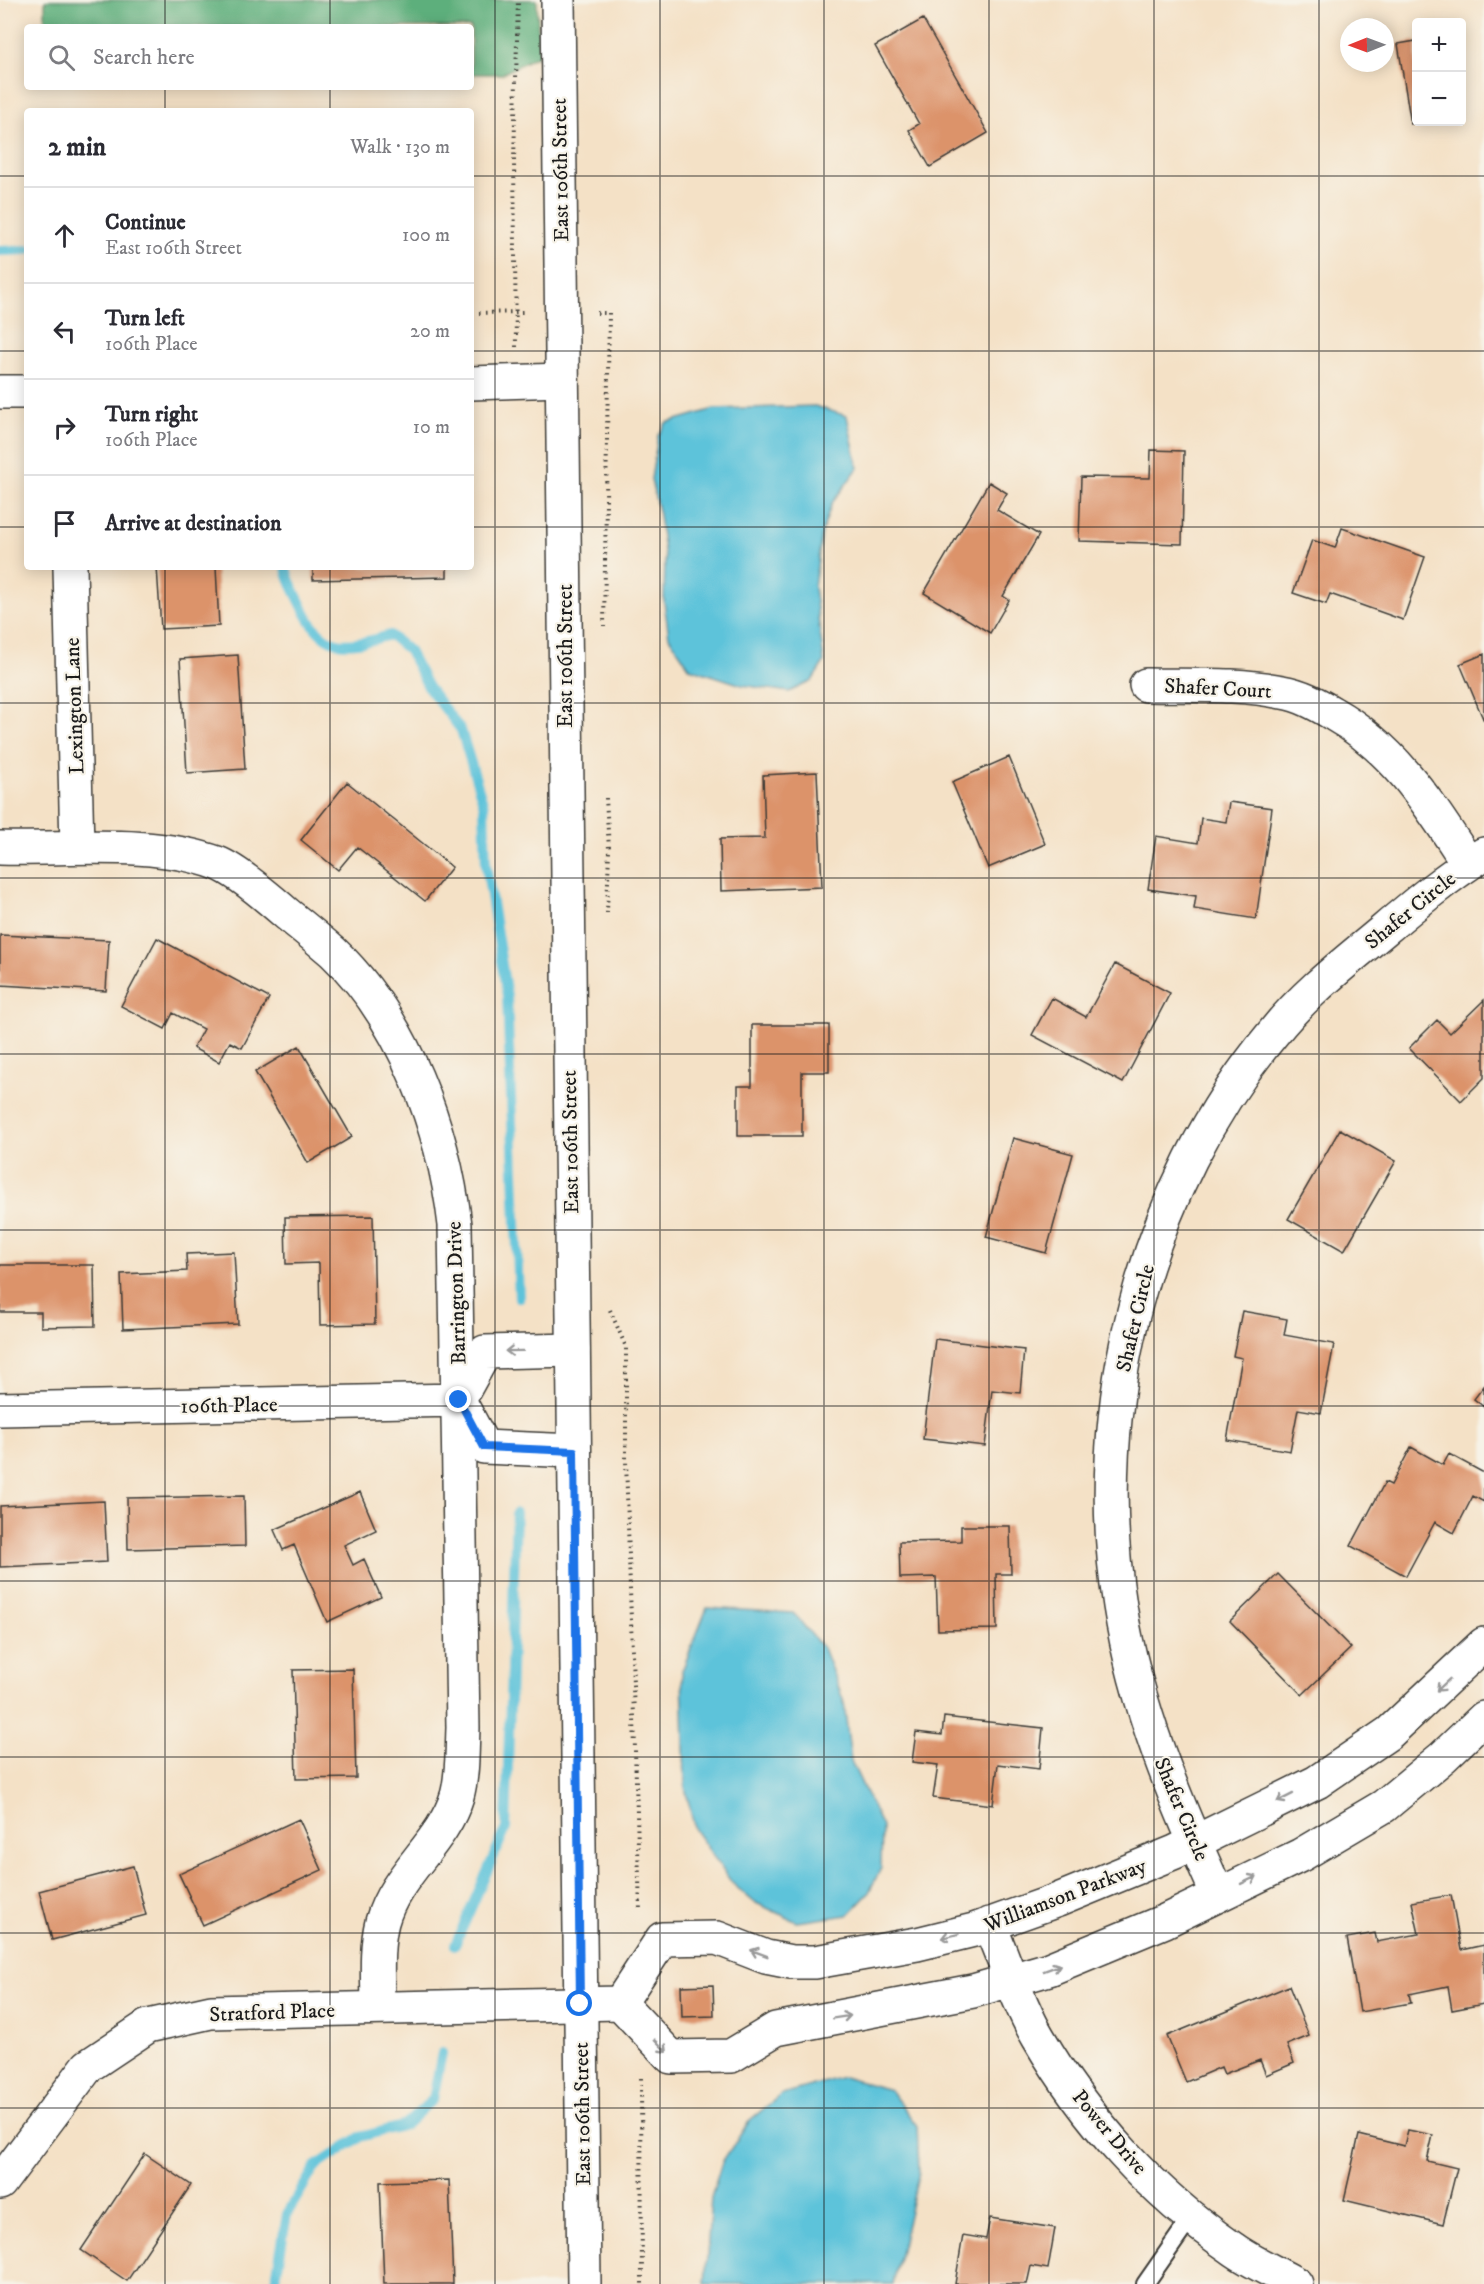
<!DOCTYPE html>
<html lang="en">
<head>
<meta charset="utf-8">
<style>
	:root { --surface:#fff; --page:#f7f7f7; --text:#2b2b33; --muted:#7c7c81; --line:#e1e1e2 }
	body { margin:0; font-family:"IM FELL DW Pica",serif; background:var(--page); color:var(--text) }
	.controls { position:absolute; right:18px; top:18px; display:grid; overflow:hidden; border-radius:6px; box-shadow:0 3px 15px #0003 }
	.controls button { width:54px; height:54px; display:grid; place-items:center; padding:0; border:0; border-bottom:2px solid var(--line); background:var(--surface); color:var(--text); font:30px sans-serif }
	.compass { position:absolute; left:1340px; top:18px; width:54px; height:54px; border-radius:50%; background:var(--surface); box-shadow:0 3px 15px #0003; rotate:269deg }
	.stop { position:absolute; width:18px; height:18px; margin:-14px; border:4px solid #1a73e8; border-radius:50%; background:#fff }
	.stop.end { background:#1a73e8; border-color:#fff; box-shadow:0 2px 6px #0008 }
	.list { margin:0; padding:0; list-style:none }
	h2 { display:flex; justify-content:space-between; align-items:center; height:78px; margin:0; padding:0 24px; font-size:26px }
	h2 small { font-size:20px; font-weight:400; color:var(--muted) }
	.list li { display:grid; grid-template-columns:39px 1fr auto; gap:18px; align-items:center; box-sizing:border-box; height:96px; padding:0 24px; border-top:2px solid var(--line) }
	.list b { display:block; font-size:22px; white-space:nowrap }
	.list p { margin:0; font-size:20px; white-space:nowrap; color:var(--muted) }
	.list em { font-size:20px; font-style:normal; color:var(--muted) }
	.icon { flex:none; width:33px; height:33px; fill:none; stroke:currentColor; stroke-width:2; stroke-linecap:round; stroke-linejoin:round }
	.map { position:relative; flex:none; width:1484px; height:2284px; overflow:hidden }
	.search { position:absolute; background:var(--surface); box-shadow:0 3px 15px #0003; left:24px; top:24px; width:450px; height:66px; display:flex; align-items:center; gap:15px; box-sizing:border-box; padding:0 21px; border-radius:6px; color:var(--muted); font-size:22px }
	.panel { position:absolute; background:var(--surface); box-shadow:0 3px 15px #0003; left:24px; top:108px; width:450px; height:462px; border-radius:6px }
	.map>svg:first-child { display:block }
	.forest { fill:#5daf7c; stroke:#3c664c; stroke-width:1.5 }
	.water { fill:#5dc3da; stroke:#3c707b; stroke-width:1.5 }
	.lines { fill:none; stroke-linecap:round; stroke-linejoin:round }
	.stream { stroke:#5dc3da; stroke-width:10 }
	.building { fill:#dc936a }
	.lane-casing { stroke:#3c3a36; stroke-width:20 }
	.street-casing { stroke:#3c3a36; stroke-width:36 }
	.secondary-casing { stroke:#3c3a36; stroke-width:36 }
	.path { stroke:#3c3a36; stroke-width:4; stroke-dasharray:1.5 4.5; stroke-linecap:butt }
	.lane { stroke:#fff; stroke-width:16 }
	.street { stroke:#fff; stroke-width:33 }
	.secondary { stroke:#fff; stroke-width:33 }
	.oneway { stroke:#999 }
	.route { stroke:#1a73e8; stroke-width:8 }
	.grid { fill:none; stroke:#1c1c1c; stroke-width:1.5; stroke-opacity:0.55 }
	.labels { text-anchor:middle; stroke-width:4.5; stroke-linejoin:round; paint-order:stroke }
	.street-label { font-size:21px; fill:#1c1c1c; stroke:#f7f3e8 }
</style>
</head>
<body>
<div class="map">
<svg width="1484" height="2284" viewBox="0 0 1484 2284">
	<rect width="100%" height="100%" fill="#f7f3e8"/>
	<filter id="ink" filterUnits="userSpaceOnUse"><feTurbulence type="fractalNoise" baseFrequency=".0167" numOctaves="2"/><feDisplacementMap in="SourceGraphic" scale="12" xChannelSelector="R" yChannelSelector="G"/><feConvolveMatrix kernelMatrix="1 2 1 2 8 2 1 2 1" color-interpolation-filters="sRGB"/></filter>
	<filter id="wash" filterUnits="userSpaceOnUse"><feTurbulence type="fractalNoise" baseFrequency=".008" numOctaves="4" result="noise"/><feDisplacementMap in="SourceGraphic" scale="24" xChannelSelector="R" yChannelSelector="G"/><feGaussianBlur stdDeviation="1.35" result="paint"/><feColorMatrix in="noise" values="0 0 0 0 0 0 0 0 0 0 0 0 0 0 0 0 0 1.4 0 .05"/><feComposite in="paint" operator="in"/></filter>
	<g filter="url(#wash)">
		<rect width="100%" height="100%" fill="#f4e1c6"/>
		<!-- forest -->
		<path class="forest" d="M45,0H537L539,55L502,74H471V27H45Z"/>
		<!-- water -->
		<path class="water" d="M815,406L847,416L858,468L832,503L822,532L814,587L824,662L812,681L789,692L742,685L690,668L669,637L664,602L665,559L659,515L651,479L658,436L666,423L714,409Z
			M707,1608L793,1613L823,1648L844,1702L851,1761L882,1827L881,1868L868,1894L848,1915L797,1922L754,1902L732,1883L695,1830L685,1787L682,1671Z
			M843,2077L890,2090L917,2126L919,2172L893,2284H705L711,2198L722,2162L750,2120L782,2094Z"/>
		<g class="lines">
			<!-- stream -->
			<path class="stream" d="M0,251L27,250
				M286,567C287,579 295,591 300,602C323,652 342,649 390,635L409,651L428,687L461,730L484,806L486,865L507,996L519,1298
				M455,1945L506,1828L516,1513
				M275,2284L287,2214L315,2167L360,2137L405,2125L433,2099L442,2053"/>
		</g>
		<g id="blocks">
			<!-- building -->
			<path class="building" d="M923,19L988,133L930,167L909,130L919,124L875,46Z
				M1416,41V123L1411,124L1398,44Z
				M1151,450L1184,451L1182,544L1079,541L1081,477L1150,478Z
				M989,482L1007,493L997,510L1039,535L1003,596L1009,600L990,633L924,593Z
				M1342,528L1425,557L1403,620L1330,594L1326,604L1293,593L1312,540L1335,548Z
				M157,567H216L219,626L161,629Z
				M313,567H447V577L313,580Z
				M1484,654V721L1460,664Z
				M238,655L245,769L187,773L180,659Z
				M1009,757L1045,844L988,868L952,782Z
				M817,772L822,887L721,891L720,839L765,838L763,775Z
				M347,782L452,867L425,901L357,847L338,870L301,840Z
				M1229,802L1272,808L1256,919L1194,909L1196,896L1148,889L1156,836L1198,843L1201,818L1226,822Z
				M0,935L109,940L106,991L0,985Z
				M157,938L269,998L242,1048L230,1042L219,1062L193,1048L203,1029L173,1013L165,1029L121,1006Z
				M1115,964L1170,993L1123,1083L1032,1035L1052,998L1086,1017Z
				M1484,1000V1078L1461,1101L1409,1048L1437,1020L1450,1033Z
				M752,1025H829V1072H802V1136H738V1086H752Z
				M299,1046L352,1137L308,1163L255,1072Z
				M1340,1129L1396,1161L1344,1251L1288,1219Z
				M1013,1138L1073,1154L1046,1253L986,1237Z
				M373,1216L375,1324L320,1325L319,1263L286,1264L285,1217Z
				M234,1252L238,1324L123,1329L121,1274L187,1271L186,1254Z
				M0,1265H94L95,1326L41,1327V1312H0Z
				M1242,1311L1287,1319L1284,1335L1334,1344L1321,1413L1298,1409L1290,1451L1227,1440L1242,1358L1233,1356Z
				M935,1339L1024,1350L1020,1393L992,1390L985,1446L923,1439Z
				M1484,1386V1407L1474,1399Z
				M1411,1447L1443,1465L1449,1454L1484,1473V1502L1473,1496L1454,1533L1435,1522L1406,1576L1351,1546L1385,1482L1391,1485Z
				M360,1492L376,1530L344,1545L353,1565L364,1559L381,1597L327,1622L294,1545L283,1550L274,1530Z
				M244,1496L245,1546L128,1549L127,1498Z
				M104,1501L107,1562L0,1567V1506Z
				M961,1526H1010L1011,1574H996L997,1629L938,1630L936,1577L900,1578L899,1542L961,1541Z
				M1278,1574L1351,1648L1302,1695L1230,1621Z
				M353,1669L356,1778L296,1779L293,1670Z
				M944,1717L1043,1728L1039,1769L998,1764L993,1805L933,1798L938,1765L912,1762L916,1732L942,1735Z
				M299,1819L322,1870L203,1925L179,1874Z
				M133,1866L146,1915L52,1940L39,1891Z
				M1451,1895L1461,1950L1484,1945V2004L1452,2010L1448,1986L1409,1994L1411,2003L1360,2012L1347,1938L1375,1933L1377,1942L1419,1934L1412,1902Z
				M713,1985L714,2016L682,2017L681,1986Z
				M1289,1986L1309,2036L1287,2045L1294,2063L1266,2075L1260,2060L1224,2074L1221,2067L1186,2082L1167,2036Z
				M1408,2130L1433,2135L1427,2161L1457,2168L1443,2224L1344,2200L1359,2135L1404,2146Z
				M145,2154L191,2185L127,2281L81,2250Z
				M449,2180L453,2284H384L380,2182Z
				M990,2218L1055,2228L1048,2269L1031,2266L1027,2284H955L963,2235L986,2239Z"/>
		</g>
	</g>
	<g filter="url(#ink)">
		<use href="#blocks" fill-opacity="0" stroke="#3c3a36" stroke-width="1.5"/>
		<g class="lines">
			<!-- lane casing -->
			<g class="lane-casing">
				<path id="lane" d="M1145,2284L1191,2218"/>
			</g>
			<!-- street casing -->
			<g class="street-casing">
				<path id="street" d="M471,383L562,380
					M0,392H27
					M70,567L77,846
					M1146,685C1190,686 1238,683 1282,692C1301,695 1317,704 1332,713C1396,749 1429,804 1468,863
					M0,848C69,850 151,839 217,863C236,870 271,900 287,914C302,926 318,939 333,952C404,1019 444,1130 455,1225L463,1728C462,1750 463,1774 457,1796C443,1843 395,1874 382,1922C375,1950 378,1980 378,2008
					M459,1399L485,1352L573,1350
					M461,1404L484,1447L574,1451
					M0,1409L459,1400
					M1218,1895C1176,1802 1136,1708 1120,1606C1088,1406 1144,1188 1274,1032C1305,993 1346,962 1384,930C1416,903 1448,876 1484,854
					M989,1924C1005,1961 1018,2003 1038,2037C1086,2120 1153,2194 1232,2248C1251,2262 1275,2272 1296,2284
					M620,2003L662,1939L717,1938L766,1957L791,1962H815L917,1944L974,1930L1058,1900L1175,1852L1317,1782L1389,1733L1484,1644
					M0,2183L88,2066L148,2026L211,2012L620,2003L671,2057L731,2056L776,2029L973,1991L1049,1969L1165,1921L1301,1855L1384,1806L1443,1757L1484,1718"/>
			</g>
			<!-- secondary casing -->
			<g class="secondary-casing">
				<path id="secondary" d="M558,0L584,2284"/>
			</g>
			<!-- path -->
			<path class="path" d="M479,313L526,312
				M597,313H609L604,626
				M516,347L514,161L518,0
				M606,798L609,849L607,913
				M610,1310L626,1347V1460L640,1911
				M641,2078L642,2284"/>
			<!-- lane -->
			<use href="#lane" class="lane"/>
			<!-- street -->
			<use href="#street" class="street"/>
			<!-- secondary -->
			<use href="#secondary" class="secondary"/>
		</g>
		<!-- one-way arrows -->
		<defs><path id="oneway-shaft" d="M-6 0H5M1.5-3L5.5 0L1.5 3" fill="none" stroke-width="1.6" stroke-linecap="round" stroke-linejoin="round" transform="scale(1.5)"/></defs>
		<g class="oneway">
			<use href="#oneway-shaft" transform="translate(514 1351) rotate(179)"/>
			<use href="#oneway-shaft" transform="translate(1443 1685) rotate(137)"/>
			<use href="#oneway-shaft" transform="translate(1285 1798) rotate(153)"/>
			<use href="#oneway-shaft" transform="translate(1249 1880) rotate(-26)"/>
			<use href="#oneway-shaft" transform="translate(950 1936) rotate(166)"/>
			<use href="#oneway-shaft" transform="translate(759 1953) rotate(-159)"/>
			<use href="#oneway-shaft" transform="translate(1052 1968) rotate(-20)"/>
			<use href="#oneway-shaft" transform="translate(842 2017) rotate(-9)"/>
			<use href="#oneway-shaft" transform="translate(661 2046) rotate(46)"/>
		</g>
	</g>
	<g class="lines" filter="url(#ink)">
		<!-- route -->
		<path class="route" d="M459,1400L484,1447L574,1451L580,2004"/>
	</g>
	<!-- grid -->
	<path class="grid" d="M165,0V27M330,0V27M495,0V2284M660,0V2284M824,0V2284M989,0V2284M1154,0V2284M1319,0V2284M165,87V111M330,87V111M0,176H27M471,176H1484M0,351H27M471,351H1484M0,527H27M471,527H1484M165,567V2284M330,567V2284M0,703H1484M0,878H1484M0,1054H1484M0,1230H1484M0,1406H1484M0,1581H1484M0,1757H1484M0,1933H1484M0,2108H1484"/>
	<g class="labels">
		<!-- street labels -->
		<g class="street-label">
			<text transform="translate(560 170) rotate(-91)" y="7">East 106th Street</text>
			<text transform="translate(565 656) rotate(-90)" y="7">East 106th Street</text>
			<text transform="translate(1218 688) rotate(3)" y="7">Shafer Court</text>
			<text transform="translate(74 706) rotate(-92)" y="7">Lexington Lane</text>
			<text transform="translate(1410 910) rotate(-39)" y="7">Shafer Circle</text>
			<text transform="translate(570 1142) rotate(-91)" y="7">East 106th Street</text>
			<text transform="translate(456 1293) rotate(-92)" y="7">Barrington Drive</text>
			<text transform="translate(1135 1318) rotate(-77)" y="7">Shafer Circle</text>
			<text transform="translate(229 1405) rotate(-1)" y="7">106th Place</text>
			<text transform="translate(1182 1809) rotate(67)" y="7">Shafer Circle</text>
			<text transform="translate(1065 1895) rotate(-21)" y="7">Williamson Parkway</text>
			<text transform="translate(272 2012) rotate(-2)" y="7">Stratford Place</text>
			<text transform="translate(582 2114) rotate(-91)" y="7">East 106th Street</text>
			<text transform="translate(1110 2132) rotate(50)" y="7">Power Drive</text>
		</g>
	</g>
</svg>
<div class="controls">
<button>+</button>
<button>−</button>
</div>
<svg class="compass" viewBox="-18 -18 36 36"><path d="M0-13l5 13h-10z" fill="#e53935"/><path d="M0 13l5-13h-10z" fill="#7c7c81"/></svg>
<div class="stop" style="left:580px;top:2004px"></div>
<div class="stop end" style="left:459px;top:1400px"></div>
<div class="search"><svg class="icon" aria-label="search" viewBox="0 0 24 24"><circle cx="10" cy="10" r="6"/><path d="M15 15l6 6"/></svg>Search here</div>
<section class="panel">
<h2>2 min<small>Walk · 130 m</small></h2>
<ul class="list">
<li><svg class="icon" aria-label="ahead" viewBox="0 0 24 24"><path d="M12 20V5M6 11l6-6 6 6"/></svg><div><b>Continue</b><p>East 106th Street</p></div><em>100 m</em></li>
<li><svg class="icon" aria-label="left" viewBox="0 0 24 24"><path d="M17 20v-9H6M10 6l-5 5 5 5"/></svg><div><b>Turn left</b><p>106th Place</p></div><em>20 m</em></li>
<li><svg class="icon" aria-label="right" viewBox="0 0 24 24"><path d="M7 20v-9h11M14 6l5 5-5 5"/></svg><div><b>Turn right</b><p>106th Place</p></div><em>10 m</em></li>
<li><svg class="icon" aria-label="arrive" viewBox="0 0 24 24"><path d="M6 21V4h12l-3 4 3 4H6"/></svg><div><b>Arrive at destination</b></div></li>
</ul>
</section>
</div>
</body>
</html>
